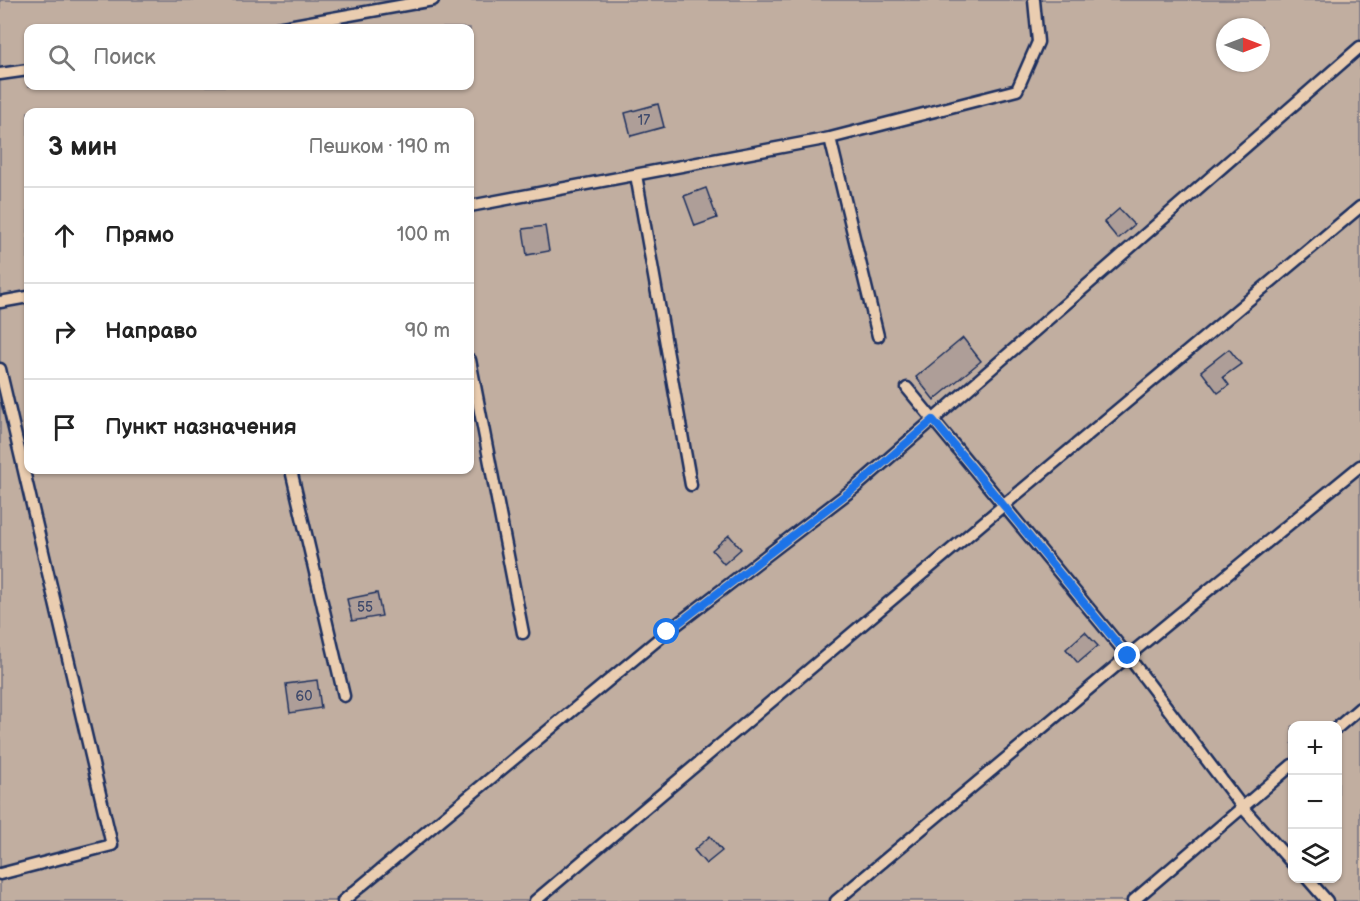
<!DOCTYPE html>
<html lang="ru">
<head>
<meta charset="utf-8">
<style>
	:root { --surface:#fff; --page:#f2f2f2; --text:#222; --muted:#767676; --line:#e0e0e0 }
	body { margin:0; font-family:"Balsamiq Sans",sans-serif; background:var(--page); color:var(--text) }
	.controls { position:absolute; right:18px; bottom:18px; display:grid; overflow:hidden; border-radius:12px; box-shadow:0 2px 4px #0004 }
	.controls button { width:54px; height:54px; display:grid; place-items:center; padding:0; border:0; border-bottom:2px solid var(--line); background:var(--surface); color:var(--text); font:30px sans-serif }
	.compass { position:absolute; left:1216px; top:18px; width:54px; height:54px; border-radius:50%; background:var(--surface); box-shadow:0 2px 4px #0004; rotate:90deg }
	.stop { position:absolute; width:18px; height:18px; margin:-14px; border:4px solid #1a73e8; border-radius:50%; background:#fff }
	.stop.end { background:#1a73e8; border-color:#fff; box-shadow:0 2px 6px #0008 }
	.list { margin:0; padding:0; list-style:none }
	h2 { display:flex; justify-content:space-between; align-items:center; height:78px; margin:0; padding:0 24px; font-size:26px }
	h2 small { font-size:20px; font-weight:400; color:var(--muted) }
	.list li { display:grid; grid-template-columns:39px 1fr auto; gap:18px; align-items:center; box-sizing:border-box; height:96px; padding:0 24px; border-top:2px solid var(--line) }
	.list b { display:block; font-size:22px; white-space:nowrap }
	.list em { font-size:20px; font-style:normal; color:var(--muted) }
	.icon { flex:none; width:33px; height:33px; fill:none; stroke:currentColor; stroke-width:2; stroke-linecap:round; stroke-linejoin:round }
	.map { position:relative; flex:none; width:1360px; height:901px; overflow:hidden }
	.search { position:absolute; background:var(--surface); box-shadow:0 2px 4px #0004; left:24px; top:24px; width:450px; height:66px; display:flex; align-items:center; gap:15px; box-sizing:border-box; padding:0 21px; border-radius:12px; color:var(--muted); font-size:22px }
	.panel { position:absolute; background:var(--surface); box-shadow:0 2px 4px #0004; left:24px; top:108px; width:450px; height:366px; border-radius:12px }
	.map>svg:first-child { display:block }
	.green { fill:#c1aea0; stroke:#6e6e7f; stroke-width:1.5; fill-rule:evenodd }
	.building { fill:#ae9e98; stroke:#1b2f5e; stroke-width:1.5 }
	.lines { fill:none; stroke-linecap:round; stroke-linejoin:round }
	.service-casing { stroke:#1b2f5e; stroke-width:15 }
	.service { stroke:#eacdb0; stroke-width:10 }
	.route { stroke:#1a73e8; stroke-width:8 }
	.labels { text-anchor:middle; stroke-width:4.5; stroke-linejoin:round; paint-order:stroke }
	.number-label { font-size:14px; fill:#404b6c }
</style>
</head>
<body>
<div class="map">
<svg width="1360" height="901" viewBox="0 0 1360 901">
	<rect width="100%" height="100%" fill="#dec3ab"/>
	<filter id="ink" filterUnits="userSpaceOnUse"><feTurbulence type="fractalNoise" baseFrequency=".0167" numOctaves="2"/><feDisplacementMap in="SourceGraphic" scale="12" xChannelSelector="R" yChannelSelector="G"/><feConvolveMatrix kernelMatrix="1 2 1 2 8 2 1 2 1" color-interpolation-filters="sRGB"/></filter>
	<g filter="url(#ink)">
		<!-- green -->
		<path class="green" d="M0,0H1360V901H0ZM1225,27H1261V63H1225ZM28,28H470V86H28ZM28,112H470V470H28ZM1292,726H1338V878H1292Z"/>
		<!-- building -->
		<path class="building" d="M658,104L664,127L631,136L625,113Z
			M706,188L717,218L695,226L684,196Z
			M1119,209L1134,225L1118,239L1104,222Z
			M545,226L549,251L527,255L523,229Z
			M963,338L981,361L934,400L916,377Z
			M1229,349L1241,364L1223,377L1229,385L1218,393L1201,371Z
			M729,535L741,549L724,564L712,550Z
			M377,593L382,616L352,621L347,599Z
			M1085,632L1098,646L1078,663L1066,649Z
			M317,680L321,708L290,713L286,684Z
			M710,836L722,851L706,864L694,850Z"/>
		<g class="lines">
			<!-- service casing -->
			<g class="service-casing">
				<path id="service" d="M277,28L433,0
					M0,74L28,70
					M830,138L878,336
					M636,175L691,485
					M470,206L830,138L1017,90L1038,42L1034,0
					M0,302L28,297
					M470,360L523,633
					M0,369L112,845L0,874
					M907,388L1128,656L1243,808L1292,863
					M291,470L344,696
					M1338,727L1360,708
					M1307,878L1327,901
					M343,901L667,632L857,486L1360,47
					M535,901L1004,505L1360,207
					M836,901L1128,656L1360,466
					M1133,901L1292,765"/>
			</g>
			<!-- service -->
			<use href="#service" class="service"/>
		</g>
	</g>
	<g class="lines" filter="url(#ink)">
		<!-- route -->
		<path class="route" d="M667,632L857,486L933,420L1128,656"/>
	</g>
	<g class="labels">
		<!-- number labels -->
		<g class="number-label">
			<text x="644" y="125">17</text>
			<text x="365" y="612">55</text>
			<text x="304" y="701">60</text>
		</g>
	</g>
</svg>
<div class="controls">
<button>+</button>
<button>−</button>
<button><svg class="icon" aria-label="layers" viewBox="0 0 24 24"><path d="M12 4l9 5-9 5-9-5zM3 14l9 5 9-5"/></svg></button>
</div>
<svg class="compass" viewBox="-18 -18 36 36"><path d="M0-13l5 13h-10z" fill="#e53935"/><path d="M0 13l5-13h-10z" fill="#767676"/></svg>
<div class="stop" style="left:667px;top:632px"></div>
<div class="stop end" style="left:1128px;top:656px"></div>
<div class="search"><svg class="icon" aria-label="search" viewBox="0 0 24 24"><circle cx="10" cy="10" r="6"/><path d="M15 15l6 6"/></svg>Поиск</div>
<section class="panel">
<h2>3 мин<small>Пешком · 190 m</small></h2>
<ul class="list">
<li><svg class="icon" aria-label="ahead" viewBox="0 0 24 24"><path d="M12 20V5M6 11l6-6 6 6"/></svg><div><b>Прямо</b></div><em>100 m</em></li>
<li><svg class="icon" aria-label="right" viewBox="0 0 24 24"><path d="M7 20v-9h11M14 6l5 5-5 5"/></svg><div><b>Направо</b></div><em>90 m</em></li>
<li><svg class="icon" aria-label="arrive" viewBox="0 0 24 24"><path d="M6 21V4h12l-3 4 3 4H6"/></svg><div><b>Пункт назначения</b></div></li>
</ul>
</section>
</div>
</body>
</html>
